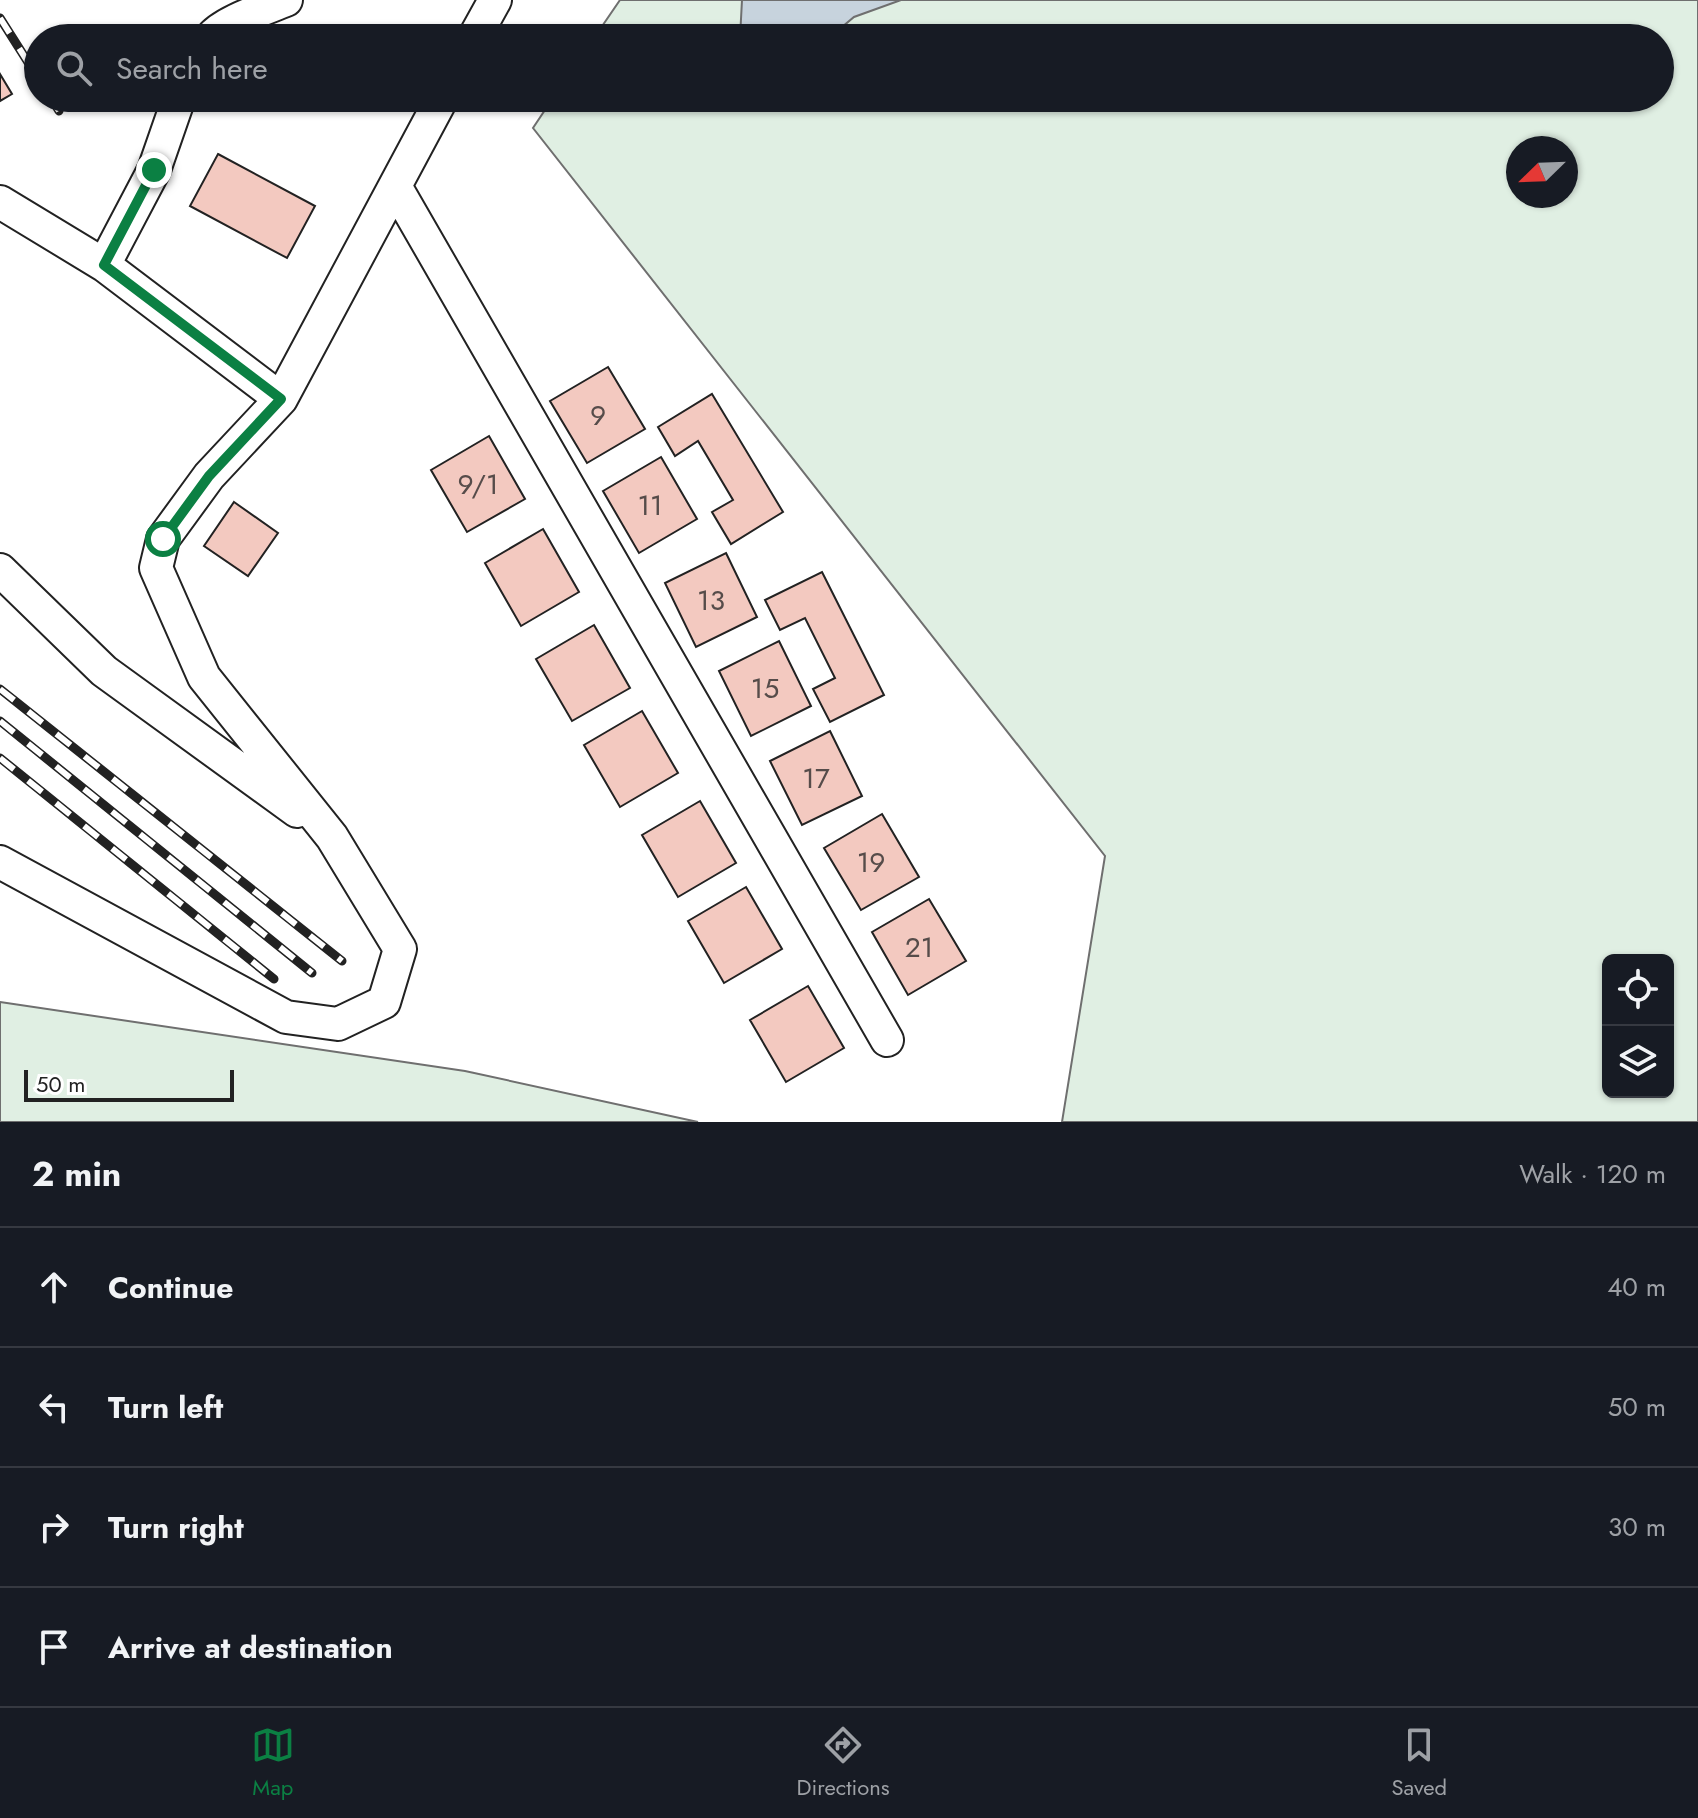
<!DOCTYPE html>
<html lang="en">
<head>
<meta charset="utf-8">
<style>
	:root { --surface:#171b24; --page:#20242c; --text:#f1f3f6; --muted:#9ea1a6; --line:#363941; --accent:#0b8043 }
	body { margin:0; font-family:Jost,sans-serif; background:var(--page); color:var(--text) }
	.controls { position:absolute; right:24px; bottom:24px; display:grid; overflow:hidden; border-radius:12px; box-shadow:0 2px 6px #0004 }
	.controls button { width:72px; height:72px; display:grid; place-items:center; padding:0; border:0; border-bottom:2px solid var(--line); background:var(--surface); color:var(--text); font:40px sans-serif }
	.compass { position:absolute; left:1506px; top:136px; width:72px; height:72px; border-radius:50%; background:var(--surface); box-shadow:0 2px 6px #0004; rotate:247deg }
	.scale { position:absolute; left:24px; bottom:20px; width:210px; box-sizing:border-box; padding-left:8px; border:4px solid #222; border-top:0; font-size:22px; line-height:28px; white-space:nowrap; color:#222; -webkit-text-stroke:6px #fff; paint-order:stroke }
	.stop { position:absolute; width:24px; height:24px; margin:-18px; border:6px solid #0b8043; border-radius:50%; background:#fff }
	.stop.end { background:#0b8043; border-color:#fff; box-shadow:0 2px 8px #0008 }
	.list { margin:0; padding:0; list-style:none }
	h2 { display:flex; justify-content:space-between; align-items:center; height:104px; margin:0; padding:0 32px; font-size:34px }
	h2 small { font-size:26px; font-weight:400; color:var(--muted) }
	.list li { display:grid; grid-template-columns:52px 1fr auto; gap:24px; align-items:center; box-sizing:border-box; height:120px; padding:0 32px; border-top:2px solid var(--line) }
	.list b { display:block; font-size:30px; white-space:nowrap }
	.list em { font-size:26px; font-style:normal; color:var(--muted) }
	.icon { flex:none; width:44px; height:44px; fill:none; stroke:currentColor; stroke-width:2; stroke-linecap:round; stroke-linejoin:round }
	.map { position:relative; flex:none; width:1698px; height:1122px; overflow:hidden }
	.search { position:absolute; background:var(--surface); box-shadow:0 2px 6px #0004; left:24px; right:24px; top:24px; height:88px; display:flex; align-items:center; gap:20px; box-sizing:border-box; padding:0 28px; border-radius:44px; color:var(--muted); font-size:30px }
	.sheet { height:584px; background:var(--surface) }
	nav { display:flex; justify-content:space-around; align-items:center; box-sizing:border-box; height:112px; border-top:2px solid var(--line); background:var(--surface); font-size:22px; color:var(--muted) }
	nav a { display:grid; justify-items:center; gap:4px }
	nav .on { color:var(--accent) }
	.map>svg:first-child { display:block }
	.green { fill:#e0efe3; stroke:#6f6f6f; stroke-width:2; fill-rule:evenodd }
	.water { fill:#c7d3dd; stroke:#6f6f6f; stroke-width:2 }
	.building { fill:#f3c9c0; stroke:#222; stroke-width:2 }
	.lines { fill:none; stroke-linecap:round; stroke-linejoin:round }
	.minor-casing { stroke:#222; stroke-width:36 }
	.minor { stroke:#fff; stroke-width:32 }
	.rail-casing { stroke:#222; stroke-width:9 }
	.rail { stroke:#fff; stroke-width:6; stroke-dasharray:18; stroke-linecap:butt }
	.route { stroke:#0b8043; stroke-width:10 }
	.labels { text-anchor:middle; stroke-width:6; stroke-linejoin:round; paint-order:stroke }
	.number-label { font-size:28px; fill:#564c4a }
</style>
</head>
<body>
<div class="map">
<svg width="1698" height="1122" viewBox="0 0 1698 1122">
	<rect width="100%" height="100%" fill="#fff"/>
	<!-- green -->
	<path class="green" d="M620,0H1698V1122H1062L1105,856L533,128L553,98H1660V38H594ZM1518,148H1566V196H1518ZM1608,960H1668V1092H1608Z
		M0,1002L465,1071L698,1122H0Z"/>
	<!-- water -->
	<path class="water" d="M742,0H901L854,17L829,38H740Z"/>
	<!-- building -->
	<path class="building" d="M0,74L12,94L0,101Z
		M218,154L315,206L287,258L190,206Z
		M608,367L645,429L587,463L550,401Z
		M712,394L783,512L731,544L712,512L733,500L698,441L675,456L658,427Z
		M489,436L525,499L467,532L431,470Z
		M661,457L697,519L639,553L603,491Z
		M234,502L278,533L248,576L204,546Z
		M543,529L579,592L521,626L485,563Z
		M726,553L757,617L696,647L665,583Z
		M822,572L884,695L830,722L813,689L835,678L805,618L780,630L765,600Z
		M594,625L630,688L572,721L536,659Z
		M779,641L811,706L751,736L719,671Z
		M642,711L678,773L620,807L584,745Z
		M830,731L862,796L802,825L770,761Z
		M700,801L736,863L678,897L642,835Z
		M882,814L919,877L861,910L824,848Z
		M746,887L782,949L724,983L688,921Z
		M929,899L966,961L908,995L872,932Z
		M808,986L844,1048L786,1082L750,1020Z"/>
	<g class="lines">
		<!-- minor casing -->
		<g class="minor-casing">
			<path id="minor" d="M211,38C222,22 267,8 286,0
				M474,38L495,0
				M395,186L887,1040
				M0,202L104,265L281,399
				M104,265L154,170L179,98
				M0,570L104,671L297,811
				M0,862L286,1017L338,1024L384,1002L400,949L332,837L204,677L156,568L163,539L209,476L281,399L442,98"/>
		</g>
		<!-- minor -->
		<use href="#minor" class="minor"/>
		<!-- rail casing -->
		<g class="rail-casing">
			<path id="rail" d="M0,18L38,78
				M51,98L59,111
				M0,689L342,961
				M0,721L312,973
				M0,758L274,979"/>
		</g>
		<!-- rail -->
		<use href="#rail" class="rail"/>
	</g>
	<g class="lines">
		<!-- route -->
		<path class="route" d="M154,170L104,265L281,399L209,476L163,539"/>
	</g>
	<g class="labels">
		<!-- number labels -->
		<g class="number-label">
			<text x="598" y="425">9</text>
			<text x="478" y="494">9/1</text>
			<text x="650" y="515">11</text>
			<text x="711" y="610">13</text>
			<text x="765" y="698">15</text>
			<text x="816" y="788">17</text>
			<text x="871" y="872">19</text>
			<text x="919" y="957">21</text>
		</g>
	</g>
</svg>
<div class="controls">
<button><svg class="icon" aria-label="locate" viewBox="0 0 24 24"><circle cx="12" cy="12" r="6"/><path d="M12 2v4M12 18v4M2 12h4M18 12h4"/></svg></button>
<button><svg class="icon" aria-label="layers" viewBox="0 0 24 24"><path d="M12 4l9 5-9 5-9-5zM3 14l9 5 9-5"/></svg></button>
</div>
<svg class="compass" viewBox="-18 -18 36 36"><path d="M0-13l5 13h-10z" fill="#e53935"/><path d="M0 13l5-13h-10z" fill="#9ea1a6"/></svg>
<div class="scale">50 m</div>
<div class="stop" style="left:163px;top:539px"></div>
<div class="stop end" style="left:154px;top:170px"></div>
<div class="search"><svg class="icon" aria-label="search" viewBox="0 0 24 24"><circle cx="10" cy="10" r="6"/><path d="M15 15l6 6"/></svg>Search here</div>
</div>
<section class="sheet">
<h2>2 min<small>Walk · 120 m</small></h2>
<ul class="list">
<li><svg class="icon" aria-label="ahead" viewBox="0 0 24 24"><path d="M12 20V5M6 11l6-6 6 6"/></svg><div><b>Continue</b></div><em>40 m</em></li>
<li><svg class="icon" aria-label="left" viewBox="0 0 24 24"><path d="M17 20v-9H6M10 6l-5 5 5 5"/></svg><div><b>Turn left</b></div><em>50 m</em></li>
<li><svg class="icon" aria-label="right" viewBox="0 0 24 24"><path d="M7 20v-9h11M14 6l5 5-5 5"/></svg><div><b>Turn right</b></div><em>30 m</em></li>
<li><svg class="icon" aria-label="arrive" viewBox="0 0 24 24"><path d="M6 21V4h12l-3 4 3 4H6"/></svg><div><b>Arrive at destination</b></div></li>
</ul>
</section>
<nav>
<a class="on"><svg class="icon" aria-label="map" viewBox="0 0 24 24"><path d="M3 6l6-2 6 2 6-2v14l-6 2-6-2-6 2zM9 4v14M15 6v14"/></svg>Map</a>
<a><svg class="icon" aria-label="directions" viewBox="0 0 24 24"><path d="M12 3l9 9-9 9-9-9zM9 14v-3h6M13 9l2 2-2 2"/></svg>Directions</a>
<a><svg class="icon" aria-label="saved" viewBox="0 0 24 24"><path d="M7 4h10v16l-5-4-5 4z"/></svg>Saved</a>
</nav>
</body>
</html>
